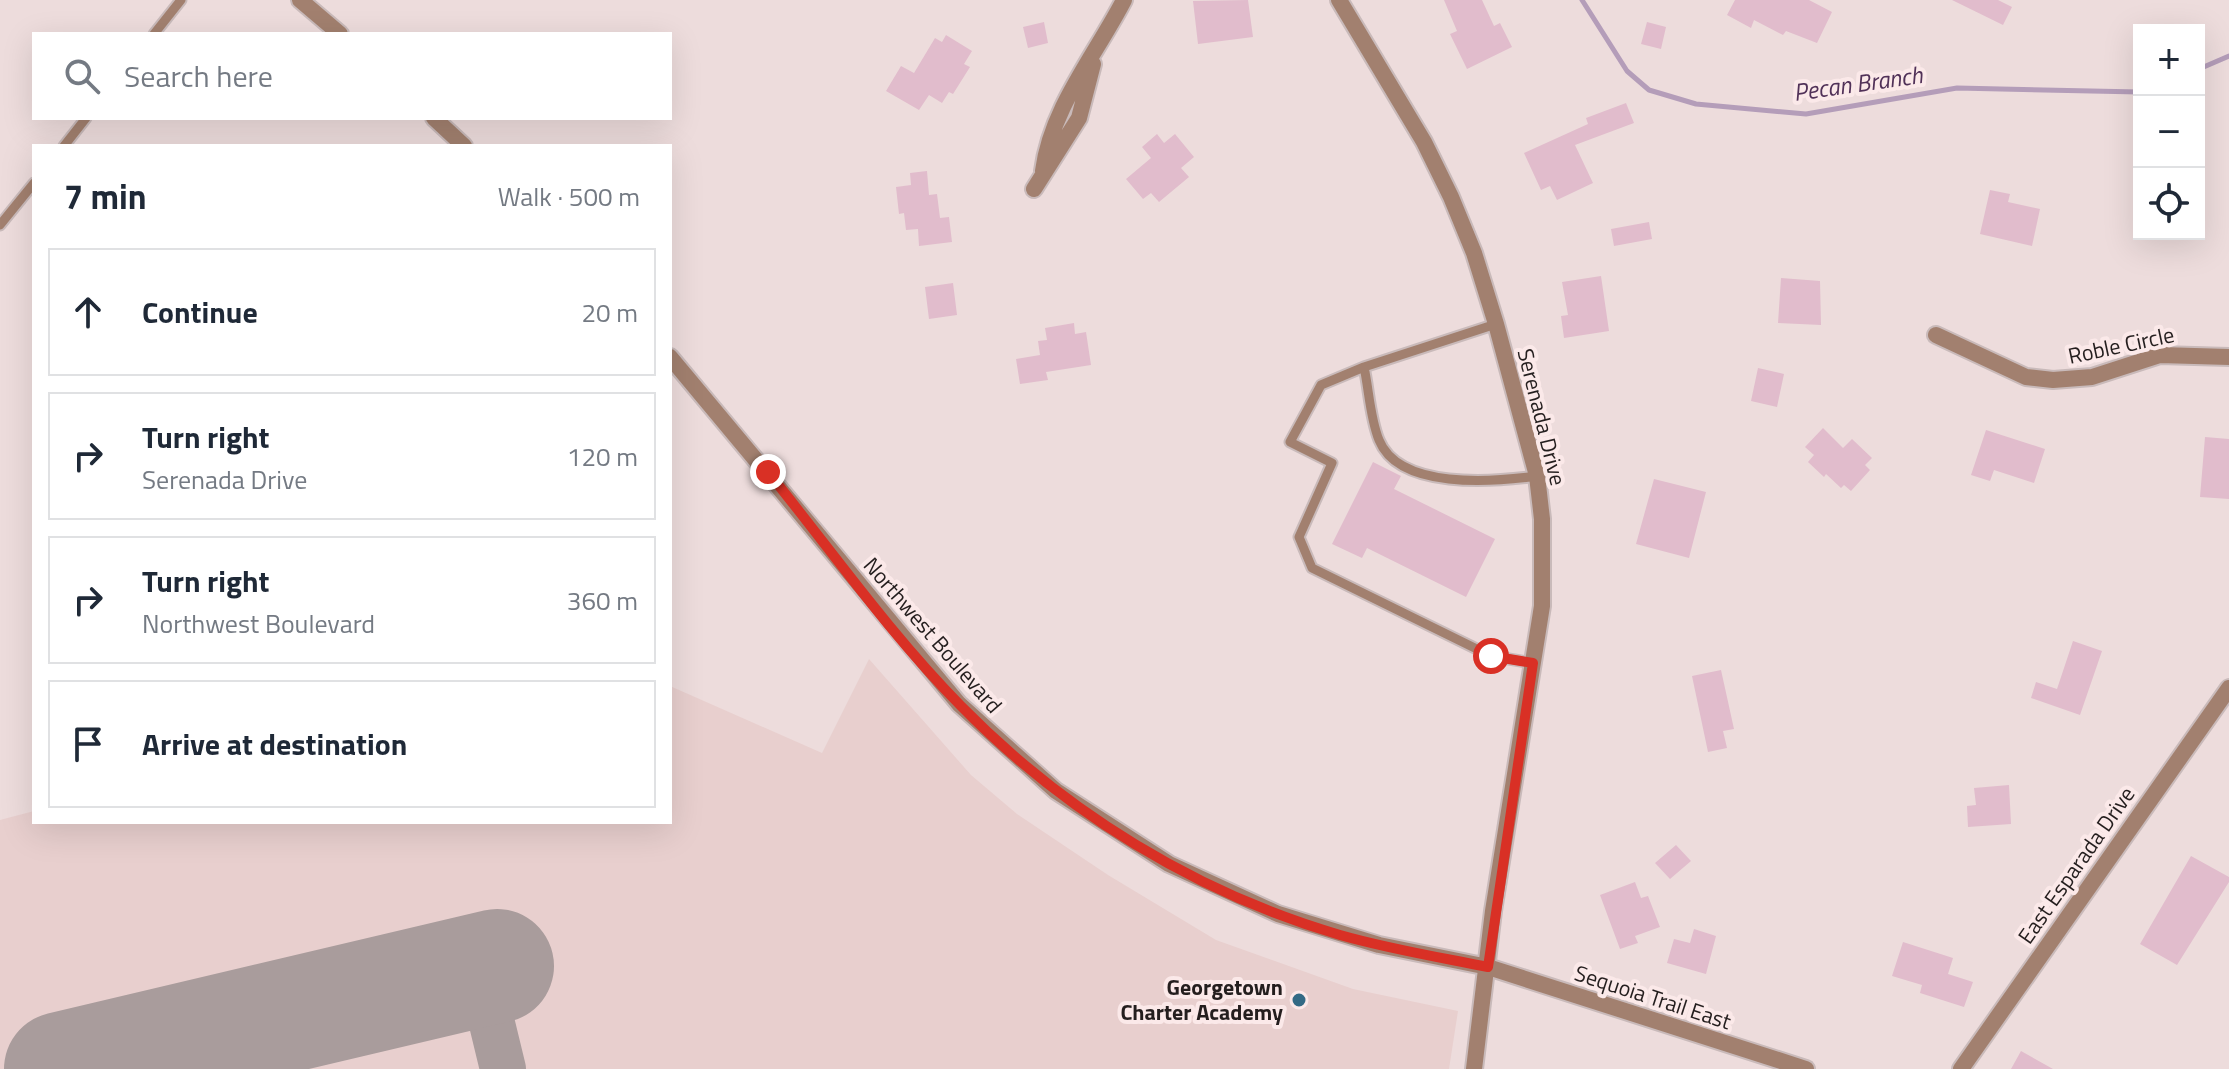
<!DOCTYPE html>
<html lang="en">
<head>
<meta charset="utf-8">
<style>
	:root { --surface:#fff; --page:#f2f2f3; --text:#1f2937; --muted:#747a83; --line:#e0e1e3 }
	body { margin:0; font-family:"Titillium Web",sans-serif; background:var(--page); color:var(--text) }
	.controls { position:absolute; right:24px; top:24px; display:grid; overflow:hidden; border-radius:0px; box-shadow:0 8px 32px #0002 }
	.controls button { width:72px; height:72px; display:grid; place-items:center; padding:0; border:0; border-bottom:2px solid var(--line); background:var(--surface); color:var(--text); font:40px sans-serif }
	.stop { position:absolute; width:24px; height:24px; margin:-18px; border:6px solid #d93025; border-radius:50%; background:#fff }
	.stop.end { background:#d93025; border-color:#fff; box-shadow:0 2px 8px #0008 }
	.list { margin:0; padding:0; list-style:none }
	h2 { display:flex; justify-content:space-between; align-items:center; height:104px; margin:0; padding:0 32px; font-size:34px }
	h2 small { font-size:26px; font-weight:400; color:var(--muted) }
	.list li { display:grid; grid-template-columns:52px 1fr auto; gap:24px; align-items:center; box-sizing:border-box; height:128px; margin:0 16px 16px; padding:0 16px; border:2px solid var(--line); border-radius:0px }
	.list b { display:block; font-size:30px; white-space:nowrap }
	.list p { margin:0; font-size:26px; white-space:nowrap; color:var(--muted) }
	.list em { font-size:26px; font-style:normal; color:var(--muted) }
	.icon { flex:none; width:44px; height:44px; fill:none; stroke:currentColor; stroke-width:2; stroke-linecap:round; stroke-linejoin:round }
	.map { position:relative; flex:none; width:2229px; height:1069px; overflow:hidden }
	.search { position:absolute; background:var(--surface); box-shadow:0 8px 32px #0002; left:32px; top:32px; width:640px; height:88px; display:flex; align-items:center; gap:20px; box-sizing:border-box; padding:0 28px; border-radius:0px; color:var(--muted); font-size:30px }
	.panel { position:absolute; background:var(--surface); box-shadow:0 8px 32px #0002; left:32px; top:144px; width:640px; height:680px; border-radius:0px }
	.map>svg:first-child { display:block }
	.built { fill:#e8cfce }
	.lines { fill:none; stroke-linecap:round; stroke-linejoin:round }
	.stream { stroke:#b49db9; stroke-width:5 }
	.taxiway { stroke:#a99c9c; stroke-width:46 }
	.runway { stroke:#a99c9c; stroke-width:114 }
	.building { fill:#e1bccc }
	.service-casing { stroke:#c9baba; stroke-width:13 }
	.minor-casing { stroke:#c9baba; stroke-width:20 }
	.tertiary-casing { stroke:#c9baba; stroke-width:20 }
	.service { stroke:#a2806f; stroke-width:9 }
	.minor { stroke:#a2806f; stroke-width:16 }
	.tertiary { stroke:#a2806f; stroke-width:16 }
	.route { stroke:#d93025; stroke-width:10 }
	.poi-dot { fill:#336a85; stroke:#fbe9e9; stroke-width:3 }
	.labels { text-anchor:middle; stroke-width:8; stroke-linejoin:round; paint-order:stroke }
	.street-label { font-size:22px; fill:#241e1e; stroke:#fbe9e9 }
	.poi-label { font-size:22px; font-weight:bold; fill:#241e1e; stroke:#fbe9e9; text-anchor:end }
	.water-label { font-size:24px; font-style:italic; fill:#513158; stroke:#fbe9e9 }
</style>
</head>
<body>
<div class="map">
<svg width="2229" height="1069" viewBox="0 0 2229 1069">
	<rect width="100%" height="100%" fill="#eddcdc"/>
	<!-- built -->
	<path class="built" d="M869,659L971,775L1017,814L1108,875L1216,940L1353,989L1458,1011L1449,1069H0V820L34,811V822H670V686L822,753Z"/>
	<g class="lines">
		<!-- stream -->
		<path class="stream" d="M1582,0L1627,71L1649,90L1696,104L1806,114L1957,88L2139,92
			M2199,69L2229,56"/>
		<!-- taxiway -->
		<path class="taxiway" d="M458,974L487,1003L503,1069"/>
		<!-- runway -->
		<path class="runway" d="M61,1069L497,966"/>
	</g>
	<!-- building -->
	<path class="building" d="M1248,0L1253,37L1198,44L1193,1Z
		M1444,0H1482L1494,26L1500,23L1512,47L1467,69L1450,34L1457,31Z
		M1735,0H1809L1832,12L1817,43L1786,31L1783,35L1754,20L1751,28L1727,15Z
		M1952,0H1998L2012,7L2003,25Z
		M1044,22L1048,43L1028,48L1023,27Z
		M1647,22L1666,27L1661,49L1641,44Z
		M946,35L972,51L964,64L970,67L953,94L949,92L942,103L929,95L919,110L886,91L901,66L914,73L935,38L942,42Z
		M1626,103L1634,123L1575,145L1593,183L1557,200L1550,186L1541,190L1524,153L1588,124L1586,118Z
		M1157,134L1164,143L1175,134L1194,157L1181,168L1189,177L1159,202L1151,193L1143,199L1126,179L1151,158L1142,147Z
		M927,171L929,195L937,194L940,218L949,217L952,242L919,246L918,229L906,230L904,213L899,214L896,187L911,185L910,173Z
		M1990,190L2010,194L2008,202L2040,209L2032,246L1980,234Z
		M1649,222L1652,239L1614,246L1611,229Z
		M1601,276L1609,331L1564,338L1561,316L1568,315L1562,282Z
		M1781,278L1820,281L1821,325L1778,323Z
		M953,283L957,315L929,319L925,287Z
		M1074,323L1075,334L1086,332L1091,365L1046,372L1048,380L1020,384L1016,359L1040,355L1038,341L1047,340L1045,328Z
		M1758,368L1784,374L1777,407L1751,401Z
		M1823,428L1843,448L1852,439L1872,458L1865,465L1870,470L1851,491L1844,485L1841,488L1826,474L1824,477L1808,462L1814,455L1805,447Z
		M1986,430L2045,449L2034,483L1994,470L1990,481L1971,475Z
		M2205,437L2229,439V499L2200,497Z
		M1373,462L1401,476L1394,489L1495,539L1466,597L1367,548L1362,558L1332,544Z
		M1654,479L1706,492L1689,558L1636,544Z
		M2073,641L2102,651L2080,715L2031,698L2036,682L2057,689Z
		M1721,670L1734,729L1723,731L1727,748L1708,752L1692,676Z
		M2009,785L2011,824L1968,827L1967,806L1976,805L1974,788Z
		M1676,845L1691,861L1670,879L1655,863Z
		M2191,856L2229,877V882L2177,965L2140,944Z
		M1635,882L1641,898L1648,896L1660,927L1635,936L1638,943L1620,949L1600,895Z
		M1694,929L1716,936L1706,974L1667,963L1674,939L1690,943Z
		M1903,942L1953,958L1948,974L1973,982L1964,1007L1920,993L1922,985L1892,976Z
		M2021,1051L2053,1069H2011Z"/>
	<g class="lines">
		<!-- service casing -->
		<g class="service-casing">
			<path id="service" d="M154,34L181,0
				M64,146L86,118
				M0,225L34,183
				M1496,324L1364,367C1369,390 1370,418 1379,440C1399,490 1493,482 1537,476
				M1364,367L1321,385L1290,442L1332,463L1299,537L1312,568L1491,656L1533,663"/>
		</g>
		<!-- minor casing -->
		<g class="minor-casing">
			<path id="minor" d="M1043,171C1051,108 1095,56 1124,0
				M1034,189L1079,118L1093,64
				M1936,335L2026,377L2053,380L2092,377L2160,355L2229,357
				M1488,967L1806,1069
				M1961,1069L2229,688"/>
		</g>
		<!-- tertiary casing -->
		<g class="tertiary-casing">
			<path id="tertiary" d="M300,0L340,34
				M1339,0L1424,142L1451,197L1474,253L1496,324L1537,476L1542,519V606L1493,911L1474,1069
				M434,118L464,146
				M670,357L959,704L1056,791L1169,864L1278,914L1379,945L1488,967"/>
		</g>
		<!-- service -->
		<use href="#service" class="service"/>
		<!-- minor -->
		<use href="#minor" class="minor"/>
		<!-- tertiary -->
		<use href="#tertiary" class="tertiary"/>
	</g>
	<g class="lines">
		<!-- route -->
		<path class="route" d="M768,472C831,550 890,634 961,706C1065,812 1196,893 1340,935C1389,949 1438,957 1488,967L1533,663L1491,656"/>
	</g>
	<!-- markers -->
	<circle class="poi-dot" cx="1299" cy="1000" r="8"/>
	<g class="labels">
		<!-- street labels -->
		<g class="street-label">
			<text transform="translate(2121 345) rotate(-12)" y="8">Roble Circle</text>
			<text transform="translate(1542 417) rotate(76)" y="8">Serenada Drive</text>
			<text transform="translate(933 635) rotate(49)" y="8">Northwest Boulevard</text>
			<text transform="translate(2076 865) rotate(-55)" y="8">East Esparada Drive</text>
			<text transform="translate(1653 997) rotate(18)" y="8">Sequoia Trail East</text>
		</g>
		<!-- poi labels -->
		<g class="poi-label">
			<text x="1283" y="995">Georgetown<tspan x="1283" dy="25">Charter Academy</tspan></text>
		</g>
		<!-- water labels -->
		<g class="water-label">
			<text transform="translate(1858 84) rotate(-8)" y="8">Pecan Branch</text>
		</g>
	</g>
</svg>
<div class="controls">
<button>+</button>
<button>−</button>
<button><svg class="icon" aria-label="locate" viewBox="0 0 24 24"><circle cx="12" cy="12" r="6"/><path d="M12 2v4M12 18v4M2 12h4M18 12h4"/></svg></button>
</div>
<div class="stop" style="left:1491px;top:656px"></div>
<div class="stop end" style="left:768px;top:472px"></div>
<div class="search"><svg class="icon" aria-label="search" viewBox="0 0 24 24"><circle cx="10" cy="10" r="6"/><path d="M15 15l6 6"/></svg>Search here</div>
<section class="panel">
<h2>7 min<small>Walk · 500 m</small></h2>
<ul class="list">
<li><svg class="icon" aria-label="ahead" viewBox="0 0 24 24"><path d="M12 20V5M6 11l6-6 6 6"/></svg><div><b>Continue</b></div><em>20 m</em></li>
<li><svg class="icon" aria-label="right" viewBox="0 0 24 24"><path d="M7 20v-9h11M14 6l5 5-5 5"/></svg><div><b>Turn right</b><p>Serenada Drive</p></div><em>120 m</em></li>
<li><svg class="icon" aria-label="right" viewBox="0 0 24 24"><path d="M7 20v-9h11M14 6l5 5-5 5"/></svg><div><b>Turn right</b><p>Northwest Boulevard</p></div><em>360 m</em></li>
<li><svg class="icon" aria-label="arrive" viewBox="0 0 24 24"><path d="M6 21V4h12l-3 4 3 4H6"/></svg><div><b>Arrive at destination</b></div></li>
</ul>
</section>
</div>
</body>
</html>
